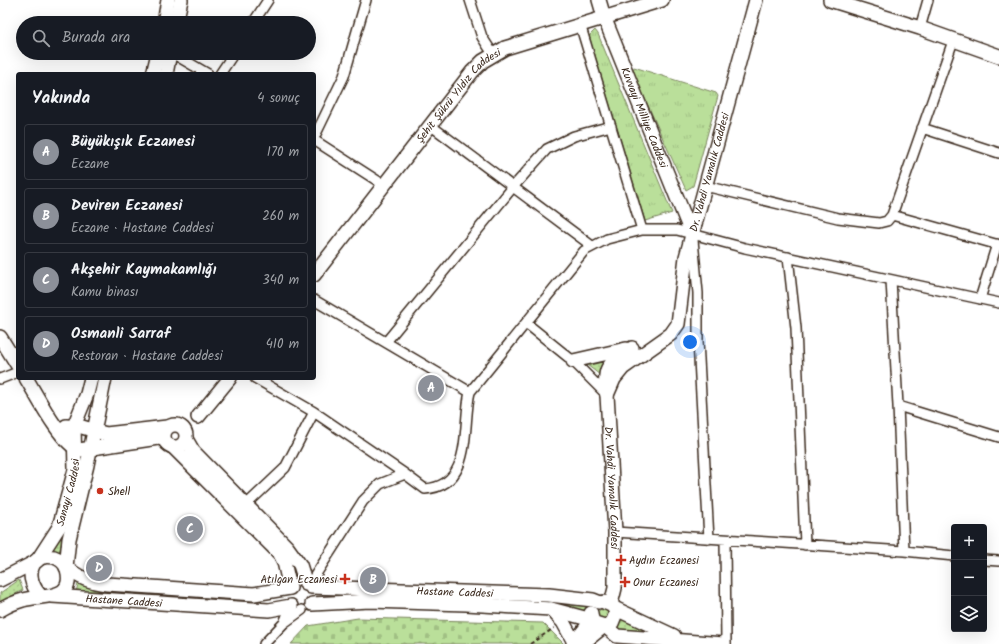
<!DOCTYPE html>
<html lang="tr">
<head>
<meta charset="utf-8">
<style>
	:root { --surface:#171b24; --page:#242831; --text:#f1f3f6; --muted:#9ea1a6; --line:#363941; --accent:#8c9099 }
	body { margin:0; font-family:Kalam,sans-serif; background:var(--page); color:var(--text) }
	.controls { position:absolute; right:12px; bottom:12px; display:grid; overflow:hidden; border-radius:4px; box-shadow:0 4px 16px #0002 }
	.controls button { width:36px; height:36px; display:grid; place-items:center; padding:0; border:0; border-bottom:1px solid var(--line); background:var(--surface); color:var(--text); font:20px sans-serif }
	.you { position:absolute; left:690px; top:342px; width:14px; height:14px; margin:-10px; border:3px solid #fff; border-radius:50%; background:#1a73e8; box-shadow:0 0 0 6px #1a73e833 }
	.badge { display:grid; place-items:center; width:26px; height:26px; border-radius:50%; background:var(--accent); color:#fff; font-size:13px; font-weight:700 }
	.pin { position:absolute; translate:-50% -50%; border:2px solid #fff; box-shadow:0 1px 4px #0006 }
	.list { margin:0; padding:0; list-style:none }
	h2 { display:flex; justify-content:space-between; align-items:center; height:52px; margin:0; padding:0 16px; font-size:17px }
	h2 small { font-size:13px; font-weight:400; color:var(--muted) }
	.list li { display:grid; grid-template-columns:26px 1fr auto; gap:12px; align-items:center; box-sizing:border-box; height:56px; margin:0 8px 8px; padding:0 8px; border:1px solid var(--line); border-radius:4px }
	.list b { display:block; font-size:15px; white-space:nowrap }
	.list p { margin:0; font-size:13px; white-space:nowrap; color:var(--muted) }
	.list em { font-size:13px; font-style:normal; color:var(--muted) }
	.icon { flex:none; width:22px; height:22px; fill:none; stroke:currentColor; stroke-width:2; stroke-linecap:round; stroke-linejoin:round }
	.map { position:relative; flex:none; width:999px; height:644px; overflow:hidden }
	.search { position:absolute; background:var(--surface); box-shadow:0 4px 16px #0002; left:16px; top:16px; width:300px; height:44px; display:flex; align-items:center; gap:10px; box-sizing:border-box; padding:0 14px; border-radius:22px; color:var(--muted); font-size:15px }
	.panel { position:absolute; background:var(--surface); box-shadow:0 4px 16px #0002; left:16px; top:72px; width:300px; height:308px; border-radius:4px }
	.map>svg:first-child { display:block }
	.grass { fill:url(#grass-dots); stroke:#7a845c }
	.cemetery { fill:url(#cemetery-stones); stroke:#7a845c }
	.park { fill:url(#park-tufts); stroke:#7a845c }
	.lines { fill:none; stroke-linecap:round; stroke-linejoin:round }
	.street-casing { stroke:#3b2a1e; stroke-width:12 }
	.secondary-casing { stroke:#3b2a1e; stroke-width:16 }
	.path { stroke:#3b2a1e; stroke-width:2; stroke-dasharray:4 3; stroke-linecap:butt }
	.street { stroke:#fff; stroke-width:9 }
	.secondary { stroke:#fff; stroke-width:13 }
	.poi-dot { fill:#c8321e; stroke:#fff; stroke-width:1.5 }
	.labels { text-anchor:middle; stroke-width:3; stroke-linejoin:round; paint-order:stroke }
	.street-label { font-size:11px; fill:#3b2a1e; stroke:#fff }
	.poi-label { font-size:11px; fill:#3b2a1e; stroke:#fff; text-anchor:start }
</style>
</head>
<body>
<div class="map">
<svg width="999" height="644" viewBox="0 0 999 644">
	<defs>
		<pattern id="grass-dots" width="8" height="8" patternUnits="userSpaceOnUse"><rect width="8" height="8" fill="#badf9a"/><path d="M2 2h.1M6 6h.1" fill="none" stroke="#a1c084" stroke-width="1.8" stroke-linecap="round"/></pattern>
		<pattern id="cemetery-stones" width="16" height="16" patternUnits="userSpaceOnUse"><rect width="16" height="16" fill="#badf9a"/><path d="M2 7V4a2 2 0 0 1 4 0v3zM10 15v-3a2 2 0 0 1 4 0v3z" fill="#a1c084"/></pattern>
		<pattern id="park-tufts" width="24" height="20" patternUnits="userSpaceOnUse"><rect width="24" height="20" fill="#badf9a"/><path d="M3 7l-1-3M5 7V3M7 7l1-3M15 17l-1-3M17 17v-4M19 17l1-3" fill="none" stroke="#a1c084"/></pattern>
	</defs>
	<rect width="100%" height="100%" fill="#fff"/>
	<filter id="ink" filterUnits="userSpaceOnUse"><feTurbulence type="fractalNoise" baseFrequency=".025" numOctaves="2"/><feDisplacementMap in="SourceGraphic" scale="8" xChannelSelector="R" yChannelSelector="G"/><feConvolveMatrix kernelMatrix="1 2 1 2 8 2 1 2 1" color-interpolation-filters="sRGB"/></filter>
	<g filter="url(#ink)">
		<!-- grass -->
		<path class="grass" d="M611,358L603,364L600,375L587,365Z
			M74,507L59,552L51,550Z
			M19,580L23,590L0,602V593Z
			M78,584L108,591L76,592Z
			M547,601L591,603L585,613L566,606Z
			M601,609H605L608,613L609,617L600,622L596,613Z
			M620,614L667,635L615,629Z"/>
		<!-- cemetery -->
		<path class="cemetery" d="M358,618L543,623L564,644H291L308,626Z"/>
		<!-- park -->
		<path class="park" d="M595,30L598,34L672,213L645,221L589,36Z
			M634,67L716,93L718,96L693,186L686,190L633,72Z"/>
		<g class="lines">
			<!-- street casing -->
			<g class="street-casing">
				<path id="street" d="M470,0L482,37L493,54
					M253,23L268,0
					M580,24L642,230
					M920,28L928,0
					M172,53L208,74
					M220,74L234,53
					M430,125L592,246
					M922,128L999,153
					M314,138L344,76L366,0
					M314,140L384,185
					M705,186L838,218L879,223L887,221L892,215L953,41
					M892,215L999,245
					M693,240L698,293V341L709,539
					M788,257L796,328L805,545
					M891,280L898,406L904,551
					M980,299L997,244
					M314,300L470,392
					M526,323L573,361L607,395
					M386,342L513,187L547,149L574,136L611,126
					M255,378L314,412L405,474
					M0,379L18,372
					M898,406L999,437
					M246,505L285,468L314,412
					M615,532L904,551L954,556
					M725,540L726,644
					M984,560L999,561
					M309,585L363,501L380,484L405,474L425,489C474,486 462,425 470,392L584,251L607,239L642,230H677L745,248L999,303
					M291,606L284,623L302,610
					M264,644L284,623"/>
			</g>
			<!-- secondary casing -->
			<g class="secondary-casing">
				<g id="secondary">
					<path id="s1" d="M599,0L604,17L692,235"/>
					<path d="M830,0L920,28L999,56"/>
					<path d="M164,23L168,0"/>
					<path d="M176,23L181,0"/>
					<path d="M153,74L158,53"/>
					<path d="M166,74L170,53"/>
					<path id="s2" d="M314,275L472,72L483,61L505,48L662,0"/>
					<path d="M0,337L18,366"/>
					<path id="s3" d="M632,348C609,364 602,365 607,395L614,379L623,368L671,334L678,324L686,257L756,0"/>
					<path d="M573,361L626,349"/>
					<path d="M26,378C37,396 61,443 79,450L158,438L164,439"/>
					<path d="M105,378L87,465L69,539L66,567C79,578 90,582 107,584L254,594L290,588L284,562L280,554L173,447"/>
					<path id="s4" d="M607,395L615,532V588L611,604"/>
					<path d="M198,417L230,378"/>
					<circle cx="175" cy="436" r="11"/>
					<path d="M66,426L82,427L106,434L167,427"/>
					<path d="M186,439L193,451L287,547L300,565L306,584"/>
					<path id="s5" d="M0,580L37,561L59,527L75,470L74,426L87,394L91,378"/>
					<path id="s6" d="M311,587L549,595L593,600L598,602"/>
					<path id="s7" d="M52,596L269,610L291,606"/>
					<path d="M604,602L613,606L616,613L612,623L605,626"/>
					<path d="M312,604L370,601L466,604L551,609L592,620L573,644"/>
					<path d="M614,608L674,636"/>
					<path d="M551,609L563,622L574,642"/>
					<path d="M0,610C7,606 15,602 23,600C41,594 76,602 67,569C65,563 60,559 54,557C28,552 24,581 42,597"/>
					<path d="M591,613C592,627 599,622 606,627C610,630 613,633 617,636L724,644"/>
					<path d="M582,644L603,627"/>
				</g>
			</g>
			<!-- path -->
			<path class="path" d="M530,644L554,628"/>
			<!-- street -->
			<use href="#street" class="street"/>
			<!-- secondary -->
			<use href="#secondary" class="secondary"/>
		</g>
	</g>
	<!-- markers -->
	<g class="poi-dot">
		<circle cx="100" cy="491" r="4"/>
		<path d="M619 554h4v4h4v4h-4v4h-4v-4h-4v-4h4z"/>
		<path d="M343 573h4v4h4v4h-4v4h-4v-4h-4v-4h4z"/>
		<path d="M623 576h4v4h4v4h-4v4h-4v-4h-4v-4h4z"/>
	</g>
	<g class="labels">
		<!-- street labels -->
		<g class="street-label">
			<text dy="4" stroke="none"><textPath href="#s2" startOffset="231">Şehit Şükrü Yıldız Caddesi</textPath></text>
			<text dy="4" stroke="none"><textPath href="#s1" startOffset="126">Kuvvayi Milliye Caddesi</textPath></text>
			<text dy="4" stroke="none"><textPath href="#s3" startOffset="317">Dr. Vahdi Yamalık Caddesi</textPath></text>
			<text dy="4" stroke="none"><textPath href="#s4" startOffset="93">Dr. Vahdi Yamalık Caddesi</textPath></text>
			<text dy="4" stroke="none"><textPath href="#s5" startOffset="118">Sanayi Caddesi</textPath></text>
			<text dy="4" stroke="none"><textPath href="#s6" startOffset="144">Hastane Caddesi</textPath></text>
			<text dy="4" stroke="none"><textPath href="#s7" startOffset="72">Hastane Caddesi</textPath></text>
		</g>
		<!-- poi labels -->
		<g class="poi-label">
			<text x="108" y="495">Shell</text>
			<text x="629" y="564">Aydın Eczanesi</text>
			<text x="337" y="583" text-anchor="end">Atılgan Eczanesi</text>
			<text x="633" y="586">Onur Eczanesi</text>
		</g>
	</g>
</svg>
<div class="controls">
<button>+</button>
<button>−</button>
<button><svg class="icon" aria-label="layers" viewBox="0 0 24 24"><path d="M12 4l9 5-9 5-9-5zM3 14l9 5 9-5"/></svg></button>
</div>
<div class="you"></div>
<div class="pin badge" style="left:431px;top:388px">A</div>
<div class="pin badge" style="left:373px;top:580px">B</div>
<div class="pin badge" style="left:190px;top:529px">C</div>
<div class="pin badge" style="left:99px;top:568px">D</div>
<div class="search"><svg class="icon" aria-label="search" viewBox="0 0 24 24"><circle cx="10" cy="10" r="6"/><path d="M15 15l6 6"/></svg>Burada ara</div>
<section class="panel">
<h2>Yakında<small>4 sonuç</small></h2>
<ul class="list">
<li><span class="badge">A</span><div><b>Büyükışık Eczanesi</b><p>Eczane</p></div><em>170 m</em></li>
<li><span class="badge">B</span><div><b>Deviren Eczanesi</b><p>Eczane · Hastane Caddesi</p></div><em>260 m</em></li>
<li><span class="badge">C</span><div><b>Akşehir Kaymakamlığı</b><p>Kamu binası</p></div><em>340 m</em></li>
<li><span class="badge">D</span><div><b>Osmanli Sarraf</b><p>Restoran · Hastane Caddesi</p></div><em>410 m</em></li>
</ul>
</section>
</div>
</body>
</html>
